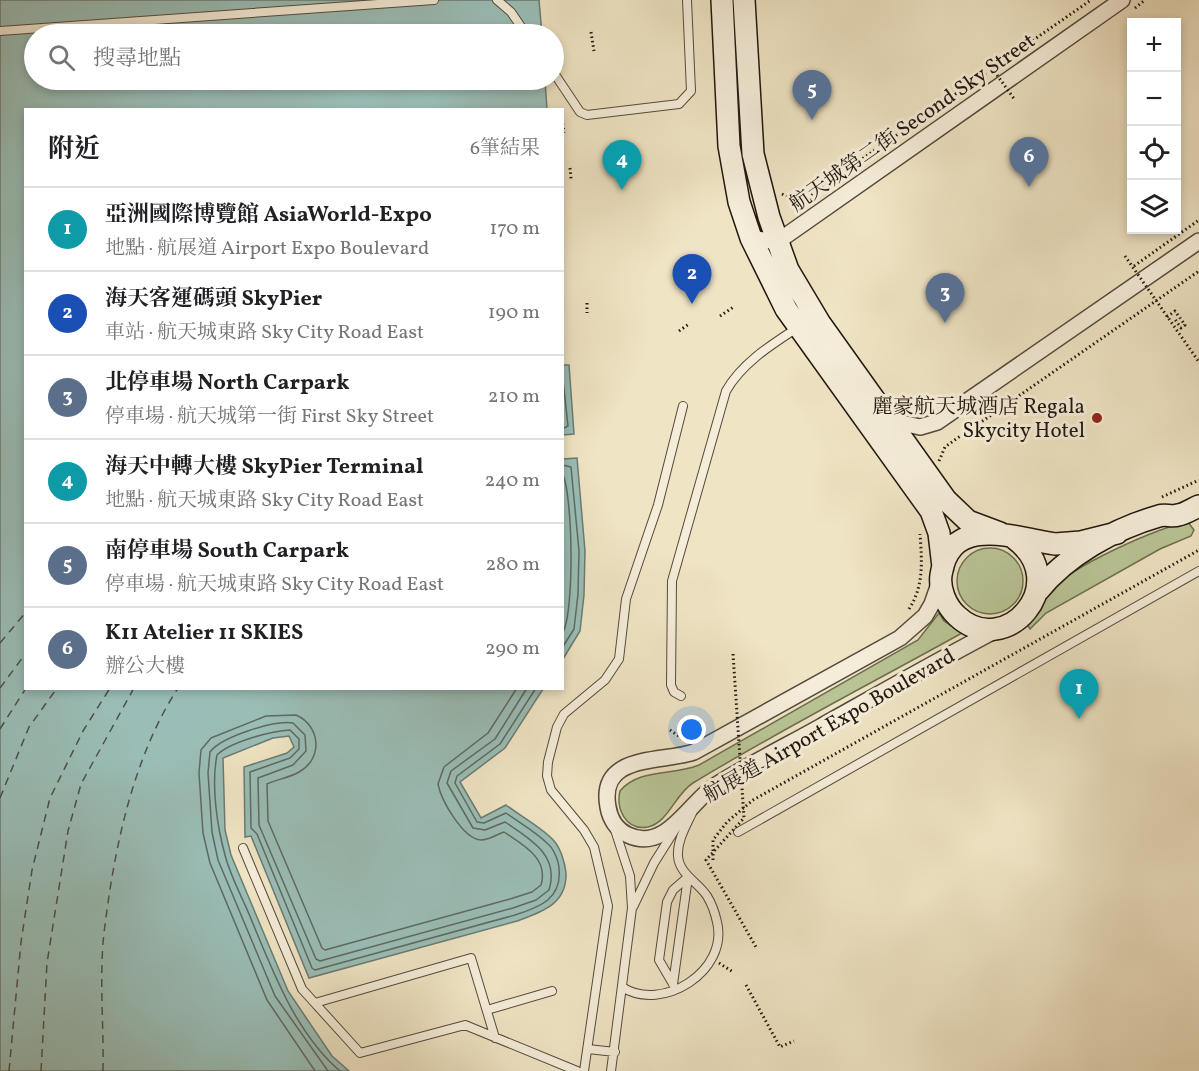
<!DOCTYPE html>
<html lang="zh-TW">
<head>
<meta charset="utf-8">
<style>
	:root { --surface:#fff; --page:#f6f6f6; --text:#202124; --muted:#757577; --line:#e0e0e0; --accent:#0f766e }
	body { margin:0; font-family:Vollkorn,"Noto Serif TC",serif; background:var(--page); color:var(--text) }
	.controls { position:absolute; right:18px; top:18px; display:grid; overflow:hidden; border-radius:0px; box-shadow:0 3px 9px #0003 }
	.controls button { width:54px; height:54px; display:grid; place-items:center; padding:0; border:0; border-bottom:2px solid var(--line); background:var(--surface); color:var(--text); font:30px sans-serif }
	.you { position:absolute; left:692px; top:730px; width:21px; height:21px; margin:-15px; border:4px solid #fff; border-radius:50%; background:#1a73e8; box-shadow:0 0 0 9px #1a73e833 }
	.badge { display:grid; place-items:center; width:39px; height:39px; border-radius:50%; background:var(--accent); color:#fff; font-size:20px; font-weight:700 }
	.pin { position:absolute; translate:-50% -50px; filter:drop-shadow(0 2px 3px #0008) }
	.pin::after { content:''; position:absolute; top:32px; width:21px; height:18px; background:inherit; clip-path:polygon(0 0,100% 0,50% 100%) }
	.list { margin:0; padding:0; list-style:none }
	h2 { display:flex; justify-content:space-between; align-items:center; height:78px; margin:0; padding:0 24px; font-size:26px }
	h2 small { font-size:20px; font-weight:400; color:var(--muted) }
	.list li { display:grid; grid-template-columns:39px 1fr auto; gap:18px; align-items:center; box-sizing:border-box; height:84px; padding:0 24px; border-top:2px solid var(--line) }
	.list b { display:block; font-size:22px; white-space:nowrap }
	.list p { margin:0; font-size:20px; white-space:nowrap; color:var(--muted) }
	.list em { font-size:20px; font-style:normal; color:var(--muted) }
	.icon { flex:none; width:33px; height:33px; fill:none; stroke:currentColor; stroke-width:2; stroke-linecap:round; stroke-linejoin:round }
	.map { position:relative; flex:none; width:1199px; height:1071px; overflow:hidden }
	.search { position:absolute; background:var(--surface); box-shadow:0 3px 9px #0003; left:24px; top:24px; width:540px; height:66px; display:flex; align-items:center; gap:15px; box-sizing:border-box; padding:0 21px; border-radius:33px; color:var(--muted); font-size:22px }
	.panel { position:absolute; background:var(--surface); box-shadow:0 3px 9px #0003; left:24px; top:108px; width:540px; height:582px; border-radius:0px }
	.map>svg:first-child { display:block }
	.green { fill:#b9c494; stroke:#6d6e51; stroke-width:1.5 }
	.water { fill:#9abeb7; stroke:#6a7b73; stroke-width:1.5 }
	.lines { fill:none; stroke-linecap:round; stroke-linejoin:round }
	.shore { stroke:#5e6a62; stroke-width:1.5 }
	.ferry { stroke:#4b5149; stroke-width:1.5; stroke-dasharray:8 6; stroke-linecap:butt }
	.lane-casing { stroke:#544a3c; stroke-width:10 }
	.street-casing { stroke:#544a3c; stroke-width:18 }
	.secondary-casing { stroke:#21170e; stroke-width:24 }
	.path { stroke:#21170e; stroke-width:3; stroke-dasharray:1.5 3; stroke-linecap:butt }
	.lane { stroke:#f5edd9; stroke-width:8 }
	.street { stroke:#f5edd9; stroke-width:15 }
	.secondary { stroke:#f5edd9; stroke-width:21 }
	.path-bridge { stroke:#21170e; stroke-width:3; stroke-dasharray:1.5 3; stroke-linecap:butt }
	.poi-dot { fill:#8f2418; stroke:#f5edd9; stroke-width:2 }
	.labels { text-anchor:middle; stroke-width:6; stroke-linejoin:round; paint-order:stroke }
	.street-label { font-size:21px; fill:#21170e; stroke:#f5edd9 }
	.poi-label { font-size:21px; fill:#21170e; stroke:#f5edd9; text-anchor:end }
</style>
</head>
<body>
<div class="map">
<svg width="1199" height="1071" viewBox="0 0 1199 1071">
	<rect width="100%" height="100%" fill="#efe4c4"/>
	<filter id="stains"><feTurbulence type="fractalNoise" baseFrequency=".00333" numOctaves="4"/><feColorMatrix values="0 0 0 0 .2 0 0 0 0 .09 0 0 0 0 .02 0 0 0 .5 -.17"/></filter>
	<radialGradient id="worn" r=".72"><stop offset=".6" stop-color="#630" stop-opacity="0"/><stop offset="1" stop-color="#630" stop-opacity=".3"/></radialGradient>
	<!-- green -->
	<path class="green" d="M1188,522L1194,530L1191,536L1160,549L1046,613L1030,629L1028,626C1037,614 1042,602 1051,590C1068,568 1160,526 1188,522Z
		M957 581a33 33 0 1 1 66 0a33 33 0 1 1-66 0Z
		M939,613L944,621L962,633C872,683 780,730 693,783C675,794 669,822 648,827C625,831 616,808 620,791C639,768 673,776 699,765L918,640Z"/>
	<!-- water -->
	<path class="water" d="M0,0H539L542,34H34V80H545L547,109L26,110V688L543,689L505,748L460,782L481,818L506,805C519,815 546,830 555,842C561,850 565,863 566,873C567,904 542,912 517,921L309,978L251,836L245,837L244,767L287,753L294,747L289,736L273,738L223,758L225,830L231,855L288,991L332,1056L349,1071H0Z
		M563,365H569L574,434L563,435Z
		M577,458L585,551L584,595L580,631L563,659V459Z"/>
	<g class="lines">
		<!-- shore -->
		<path class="shore" d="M562,371L568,426L562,429
			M562,465L571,467L579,551L578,594L574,629L562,648
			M562,473C573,492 575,615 562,634
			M315,1071L267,1000L210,863L203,833L199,773L201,750L211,738L266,716L296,715C321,726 323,759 299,772C289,778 277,779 267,784L268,821L322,948L325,950L510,899L532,892L541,885C549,858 523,845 504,832C497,834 490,840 481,840C463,839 441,800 438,784L444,767L488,733L517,688
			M328,1071L275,996L218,860L212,832L208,773L210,752C221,737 274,720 293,723L305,735L306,751L293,765L258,778L259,825L316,959L320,961L513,908L536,900L549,890C560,855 530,839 505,822L485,830L473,828L447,783L451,771L495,739L527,688
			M340,1071C295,1033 271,967 249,914C241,895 230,875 225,855C217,826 211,785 217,755C230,742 271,731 290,730L299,739V749L290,758L250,772L251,828L257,834L312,968L315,970L515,915C540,907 562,899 559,869C559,862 554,849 548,844C536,832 520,823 506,813L484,823L477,822L455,783L457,776L500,744L536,688"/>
		<!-- ferry -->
		<path class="ferry" d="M0,643L26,612
			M0,688L26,653
			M0,729L26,688
			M0,798L29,727L57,688
			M9,1071L21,942L32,870L50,798L83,731L110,688
			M41,1071L47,963L68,831L81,784L134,688
			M103,1071C104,1026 99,978 104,933C114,850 132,759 178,688"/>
		<!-- lane casing -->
		<g class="lane-casing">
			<path id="lane" d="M497,0L511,12L526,34
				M0,31L434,0
				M554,73L580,112L587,115L679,104L691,91L687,0
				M681,696L674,692L671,685L672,581L726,391C742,363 771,345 797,328
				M738,832L1199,571
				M243,848L302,989L360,1053L465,1025L577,1071
				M633,907L654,863L676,828
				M673,984L659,960L667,902L673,890L688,877
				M673,984L688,877
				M622,987C662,1013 729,971 717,922C715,913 712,904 707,896C698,882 679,874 678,856C677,841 686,826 692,813
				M315,1003L471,958L495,1038
				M487,1010L552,991
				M588,1049L615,1052
				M584,1071L608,906L594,847L584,830L551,790L547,776L548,762L557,727L564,714L605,680L619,659L626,599L658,505L683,406
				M611,1071L632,908L630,876L615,830"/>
		</g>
		<!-- street casing -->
		<g class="street-casing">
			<path id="street" d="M751,238L777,242L1122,0
				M888,420L920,427L937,422L1199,241
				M940,581L932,604L925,616L900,638L694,752C662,763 598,753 608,807C610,819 617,830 628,835C666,853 689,802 716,785C750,764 786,746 820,727C879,694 937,661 996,630"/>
		</g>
		<!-- secondary casing -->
		<g class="secondary-casing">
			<path id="secondary" d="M722,0L729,146L739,202L751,238L786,309L931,511L939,533L943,567
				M744,0L753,154L769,217L788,270L819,322L946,500L968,521L1000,533
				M1014,538C1075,583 1005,661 957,616C946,606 939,589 941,575C950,513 1015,538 1055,544L1081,542L1117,533
				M1038,591C1067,555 1114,529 1159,516C1165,514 1172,517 1178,515C1185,514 1192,509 1199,506"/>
		</g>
		<!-- path -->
		<path class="path" d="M1135,8L1145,0
			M591,32L594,51
			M561,108V110
			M562,119L564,133
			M570,168L571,179
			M782,194L795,200L806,198L1091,0
			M1134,266L1199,220
			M587,303V313
			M720,316L735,306
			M1167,317L1175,311L1185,325L1181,328L1174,318
			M679,331L689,324
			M971,429L1199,271
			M939,461L945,447L970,429L965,421
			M1162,497L1199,480
			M909,609C924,586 922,561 920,534
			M670,730L683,739
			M713,860V840L727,822L753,800L1199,550
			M719,963L733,972
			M746,985L780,1047L794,1041"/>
		<!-- lane -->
		<use href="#lane" class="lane"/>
		<!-- street -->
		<use href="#street" class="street"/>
		<!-- secondary -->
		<use href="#secondary" class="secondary"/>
		<!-- path-bridge -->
		<path class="path-bridge" d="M989,64L1015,100
			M1125,256L1199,362
			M733,654L744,818L706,860L756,947"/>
	</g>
	<!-- markers -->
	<circle class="poi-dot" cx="1097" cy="418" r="6"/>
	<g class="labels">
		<!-- street labels -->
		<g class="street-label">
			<text transform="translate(912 122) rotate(-35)" y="7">航天城第二街 Second Sky Street</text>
			<text transform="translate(829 725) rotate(-30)" y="7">航展道 Airport Expo Boulevard</text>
		</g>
		<!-- poi labels -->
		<g class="poi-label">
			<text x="1085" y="413">麗豪航天城酒店 Regala<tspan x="1085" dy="24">Skycity Hotel</tspan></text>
		</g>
	</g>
	<rect width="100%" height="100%" filter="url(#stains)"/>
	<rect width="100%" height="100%" fill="url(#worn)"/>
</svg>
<div class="controls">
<button>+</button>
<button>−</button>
<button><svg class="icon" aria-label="locate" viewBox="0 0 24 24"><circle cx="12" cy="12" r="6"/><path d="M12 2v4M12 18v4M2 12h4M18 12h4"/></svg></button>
<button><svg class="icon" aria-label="layers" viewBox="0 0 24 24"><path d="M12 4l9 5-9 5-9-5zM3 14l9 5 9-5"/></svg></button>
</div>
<div class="you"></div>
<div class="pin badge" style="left:1079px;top:719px;background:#0f9aa8">1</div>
<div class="pin badge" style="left:692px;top:304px;background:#1a4fb4">2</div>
<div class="pin badge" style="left:945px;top:323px;background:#5c6f8a">3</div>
<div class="pin badge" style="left:622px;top:190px;background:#0f9aa8">4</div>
<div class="pin badge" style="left:812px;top:120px;background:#5c6f8a">5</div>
<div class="pin badge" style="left:1029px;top:187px;background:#5c6f8a">6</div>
<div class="search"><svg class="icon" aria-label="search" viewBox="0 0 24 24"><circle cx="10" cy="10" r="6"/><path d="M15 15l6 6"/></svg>搜尋地點</div>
<section class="panel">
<h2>附近<small>6筆結果</small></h2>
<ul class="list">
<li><span class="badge" style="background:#0f9aa8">1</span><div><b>亞洲國際博覽館 AsiaWorld-Expo</b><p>地點 · 航展道 Airport Expo Boulevard</p></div><em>170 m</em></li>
<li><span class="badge" style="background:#1a4fb4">2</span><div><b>海天客運碼頭 SkyPier</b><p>車站 · 航天城東路 Sky City Road East</p></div><em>190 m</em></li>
<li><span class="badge" style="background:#5c6f8a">3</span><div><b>北停車場 North Carpark</b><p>停車場 · 航天城第一街 First Sky Street</p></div><em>210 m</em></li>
<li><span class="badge" style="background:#0f9aa8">4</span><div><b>海天中轉大樓 SkyPier Terminal</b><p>地點 · 航天城東路 Sky City Road East</p></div><em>240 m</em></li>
<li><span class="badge" style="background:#5c6f8a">5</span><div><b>南停車場 South Carpark</b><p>停車場 · 航天城東路 Sky City Road East</p></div><em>280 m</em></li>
<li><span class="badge" style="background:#5c6f8a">6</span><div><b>K11 Atelier 11 SKIES</b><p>辦公大樓</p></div><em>290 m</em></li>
</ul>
</section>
</div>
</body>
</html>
